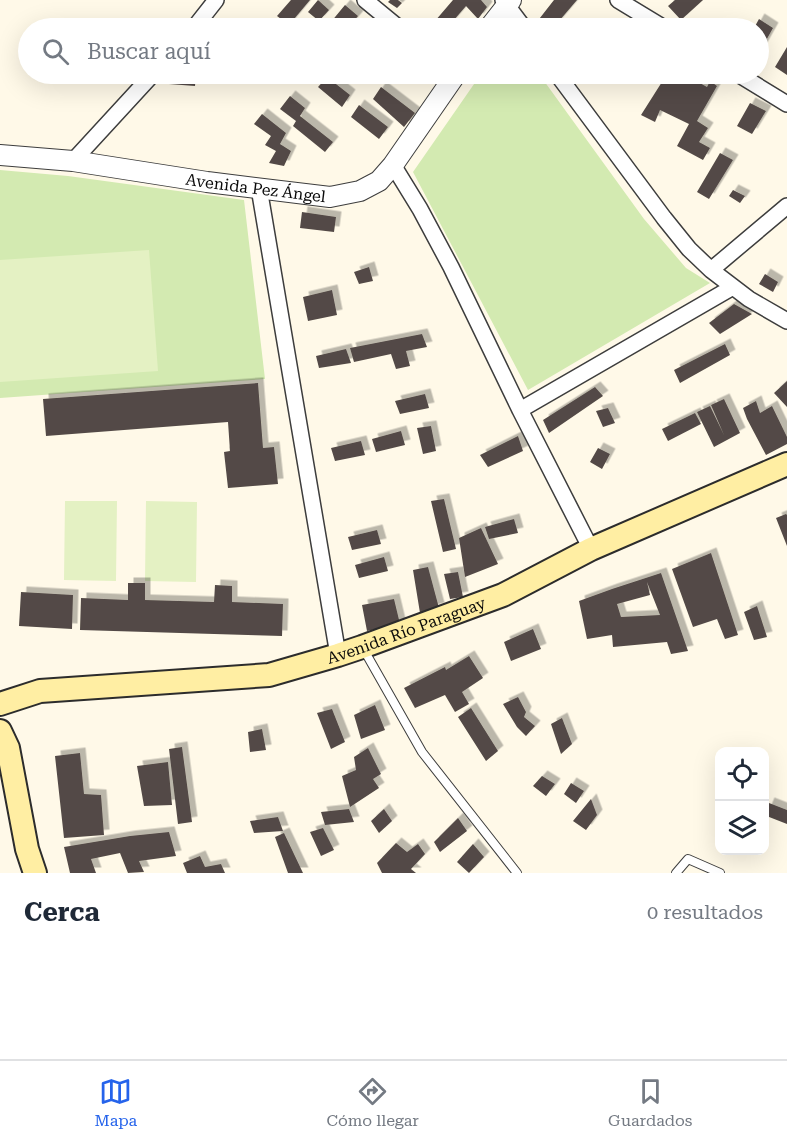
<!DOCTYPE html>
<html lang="es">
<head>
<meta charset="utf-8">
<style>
	:root { --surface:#fff; --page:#f2f2f3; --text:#1f2937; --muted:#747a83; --line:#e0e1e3; --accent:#2563eb }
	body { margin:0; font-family:"Roboto Serif",serif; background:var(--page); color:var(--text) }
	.controls { position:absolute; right:18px; bottom:18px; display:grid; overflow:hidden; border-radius:12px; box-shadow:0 6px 24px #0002 }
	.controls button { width:54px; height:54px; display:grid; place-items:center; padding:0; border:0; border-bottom:2px solid var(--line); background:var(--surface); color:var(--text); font:30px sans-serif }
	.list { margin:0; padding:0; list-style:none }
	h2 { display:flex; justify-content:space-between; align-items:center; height:78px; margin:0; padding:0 24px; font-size:26px }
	h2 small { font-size:20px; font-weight:400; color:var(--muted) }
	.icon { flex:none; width:33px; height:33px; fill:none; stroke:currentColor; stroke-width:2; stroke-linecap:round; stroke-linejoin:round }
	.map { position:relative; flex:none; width:787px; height:873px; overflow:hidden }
	.search { position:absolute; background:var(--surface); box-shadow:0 6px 24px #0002; left:18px; right:18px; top:18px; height:66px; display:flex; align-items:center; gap:15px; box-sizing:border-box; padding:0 21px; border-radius:33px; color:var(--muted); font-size:22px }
	.sheet { height:186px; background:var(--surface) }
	nav { display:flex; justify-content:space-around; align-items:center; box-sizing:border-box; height:84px; border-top:2px solid var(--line); background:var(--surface); font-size:16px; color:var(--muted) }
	nav a { display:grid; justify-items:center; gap:3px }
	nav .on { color:var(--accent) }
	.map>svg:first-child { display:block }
	.green { fill:#d3eab1 }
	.pitch { fill:#e4f1c3 }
	.building { fill:#534a46; fill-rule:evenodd; filter:url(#shadow) }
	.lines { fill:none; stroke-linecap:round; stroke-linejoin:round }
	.service-casing { stroke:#3d3d3d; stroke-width:10 }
	.minor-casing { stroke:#3d3d3d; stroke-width:18 }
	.tertiary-casing { stroke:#3d3d3d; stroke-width:22 }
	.secondary-casing { stroke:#2c2c2c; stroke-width:26 }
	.service { stroke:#fff; stroke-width:8 }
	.minor { stroke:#fff; stroke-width:15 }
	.tertiary { stroke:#fff; stroke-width:20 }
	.secondary { stroke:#ffeea3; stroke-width:22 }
	.labels { text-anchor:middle; stroke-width:6; stroke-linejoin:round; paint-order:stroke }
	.street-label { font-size:16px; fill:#0a0a0a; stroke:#fff }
</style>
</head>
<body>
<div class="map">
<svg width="787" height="873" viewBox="0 0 787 873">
	<defs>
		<filter id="shadow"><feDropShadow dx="5.5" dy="-5.5" stdDeviation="0" flood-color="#0004"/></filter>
	</defs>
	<rect width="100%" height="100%" fill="#fff9e8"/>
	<!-- green -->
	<path class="green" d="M481,74H539L644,219L686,268L710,283L528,390L413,172Z
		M0,170L68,176L244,200L265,379L0,398Z"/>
	<!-- pitch -->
	<path class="pitch" d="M149,250L158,371L0,382V260Z
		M65,501H117L116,581L64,580Z
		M146,501L197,502L196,582L145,581Z"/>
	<!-- building -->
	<path class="building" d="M291,0H310L289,25L277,16Z
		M318,0L329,10L319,21L308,12Z
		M390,0H398L402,3L397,8L388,2Z
		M453,0H481L487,7L478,19L466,6L447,28H429Z
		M554,0H577L553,28H541L536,23Z
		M675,0H703L681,20L668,6Z
		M345,5L358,16L348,28H326Z
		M759,19L773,28L759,53V28H754Z
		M787,47V75L775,67Z
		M169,74H196L195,86L169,84Z
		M365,74H384L376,82Z
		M667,74H694L691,78L707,87L710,81L717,86L697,121L708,128L699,142L710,148L703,160L677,146L689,124L660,110L655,122L641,115Z
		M327,77L350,95L342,107L318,87Z
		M381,87L415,113L404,127L373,99Z
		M290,96L305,108L300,116L333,142L325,152L293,126L296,121L280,109Z
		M750,103L766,111L752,134L737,126Z
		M359,105L388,127L379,139L351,117Z
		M262,114L286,133L280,144L291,151L284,166L269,163L276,151L265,145L271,136L254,124Z
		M720,153L733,160L709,199L697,192Z
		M733,190L745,196L740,203L729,196Z
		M302,212L336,217L334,232L300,228Z
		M369,267L373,281L359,284L354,272Z
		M765,274L778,282L773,292L759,284Z
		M332,290L337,315L308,321L303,297Z
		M734,304L752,314L720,334L709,323Z
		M422,334L427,347L406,351L410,366L396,369L391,354L354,362L350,348Z
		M725,344L730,355L680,383L674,370Z
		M346,349L351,363L319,368L316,356Z
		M787,381V407L774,393Z
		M258,383L263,448L274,447L278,484L228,488L224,452L230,451L228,422L46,436L43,399Z
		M595,387L603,396L549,433L543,420Z
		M425,394L429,408L400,414L395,401Z
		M724,399L740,433L714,447L697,412L710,406L724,435L711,405Z
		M756,401L760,413L772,406L787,437V444L766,455L747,419L743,408Z
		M608,408L615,423L603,427L596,411Z
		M695,413L701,424L668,441L662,429Z
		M431,426L436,451L423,454L417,428Z
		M401,431L405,445L376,452L372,439Z
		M518,436L523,451L488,467L480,455Z
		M361,441L365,455L335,461L331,448Z
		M598,448L610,454L602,469L590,462Z
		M444,499L456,549L443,552L431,501Z
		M786,514L787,515V546L776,518Z
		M514,519L518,533L489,539L485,527Z
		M481,528L498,564L465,577L459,538Z
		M377,530L381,544L352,550L348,537Z
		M711,553L738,635L725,639L717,619L693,627L672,569Z
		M384,557L388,571L359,578L355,565Z
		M428,567L439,608L420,613L413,570Z
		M458,572L463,597L450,599L444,574Z
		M661,573L688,651L671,654L667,642L613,647L612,635L587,639L579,601L612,589ZM647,582L660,615L621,617L617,604L650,595Z
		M128,583H145V600L214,602L215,585L232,586V602L283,604L282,636L80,630L81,598L128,600Z
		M21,592L73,595L72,629L19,626Z
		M394,599L400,624L367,631L362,605Z
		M757,606L767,637L754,640L744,612Z
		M533,629L541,649L511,661L504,642Z
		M469,656L483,678L462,692L469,704L455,712L445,695L415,708L404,688L445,667L446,670Z
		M518,697L526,712L524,717L535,726L526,736L517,727L503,704Z
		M375,705L385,730L361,739L354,715Z
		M471,708L498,751L486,761L458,717Z
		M332,709L345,742L331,749L317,713Z
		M562,718L572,744L561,754L551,724Z
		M262,729L266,750L250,752L248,732Z
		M182,747L192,822L178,824L169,749Z
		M368,748L381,774L373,779L379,788L350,807L342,776L356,770L354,757Z
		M80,753L84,794L101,795L104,835L64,838L55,756Z
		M168,762L172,805L144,806L137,766Z
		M542,776L555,784L546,796L533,786Z
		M571,783L584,791L576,803L564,794Z
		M591,799L597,815L586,830L573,821Z
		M769,803L787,810V824L764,815Z
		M349,809L354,822L325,825L321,812Z
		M384,809L392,821L379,833L371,821Z
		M278,817L283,831L254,833L250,821Z
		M458,818L467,831L440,852L434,842Z
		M323,828L334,850L321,856L310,832Z
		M169,832L176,856L139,861L144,872L128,873L120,853L91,859L96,873H70L64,847L130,836Z
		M284,833L303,873H288L275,837Z
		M396,843L407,852L418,844L425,854L411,869L416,873H382L377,863Z
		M473,844L484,857L469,873L457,862Z
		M200,856L205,867L221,864L225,873H187L183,863Z"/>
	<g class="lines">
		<!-- service casing -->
		<g class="service-casing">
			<path id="service" d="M364,650L422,752L517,873
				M676,873L688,859L720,873"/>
		</g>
		<!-- minor casing -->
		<g class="minor-casing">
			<path id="minor" d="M365,0L399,28
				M503,0L524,28
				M618,0L664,28
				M194,28L216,0
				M557,74L664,218L689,249L711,270L749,299L787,321
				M738,74L787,104
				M73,161L153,74
				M393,165L420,209L451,267L520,410L591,549
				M259,188L338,655
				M711,270L787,206
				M520,410L733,287"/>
		</g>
		<!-- tertiary casing -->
		<g class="tertiary-casing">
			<g id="tertiary">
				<path d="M489,28L511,0"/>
				<path id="s1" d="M0,155L73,161L207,182L330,197L360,191L379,181L393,165L456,74"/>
			</g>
		</g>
		<!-- secondary casing -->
		<g class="secondary-casing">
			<g id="secondary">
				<path id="s2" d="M0,704L40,691L269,675L338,655L362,647L503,595L591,549L787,464"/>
				<path d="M0,731L8,748L27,849L35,873"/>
			</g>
		</g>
		<!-- service -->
		<use href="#service" class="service"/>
		<!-- minor -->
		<use href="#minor" class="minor"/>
		<!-- tertiary -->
		<use href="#tertiary" class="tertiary"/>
		<!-- secondary -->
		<use href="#secondary" class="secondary"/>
	</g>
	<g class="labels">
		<!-- street labels -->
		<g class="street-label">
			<text dy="6" stroke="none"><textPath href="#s1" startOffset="258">Avenida Pez Ángel</textPath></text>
			<text dy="6" stroke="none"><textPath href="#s2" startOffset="416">Avenida Río Paraguay</textPath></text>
		</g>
	</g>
</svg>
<div class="controls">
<button><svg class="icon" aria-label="locate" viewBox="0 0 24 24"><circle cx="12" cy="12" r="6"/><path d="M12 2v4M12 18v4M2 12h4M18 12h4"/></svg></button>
<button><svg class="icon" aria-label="layers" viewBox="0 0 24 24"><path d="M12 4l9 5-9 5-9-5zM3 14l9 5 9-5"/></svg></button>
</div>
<div class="search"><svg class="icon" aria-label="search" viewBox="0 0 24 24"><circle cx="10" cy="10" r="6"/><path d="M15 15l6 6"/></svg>Buscar aquí</div>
</div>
<section class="sheet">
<h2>Cerca<small>0 resultados</small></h2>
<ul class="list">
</ul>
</section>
<nav>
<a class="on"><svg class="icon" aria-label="map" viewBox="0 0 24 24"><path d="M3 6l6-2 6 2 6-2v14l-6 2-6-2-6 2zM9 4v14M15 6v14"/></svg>Mapa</a>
<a><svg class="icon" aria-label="directions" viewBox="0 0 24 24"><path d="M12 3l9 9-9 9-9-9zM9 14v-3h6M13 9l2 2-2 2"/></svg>Cómo llegar</a>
<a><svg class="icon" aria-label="saved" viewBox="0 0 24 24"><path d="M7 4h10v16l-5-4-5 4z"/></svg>Guardados</a>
</nav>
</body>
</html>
